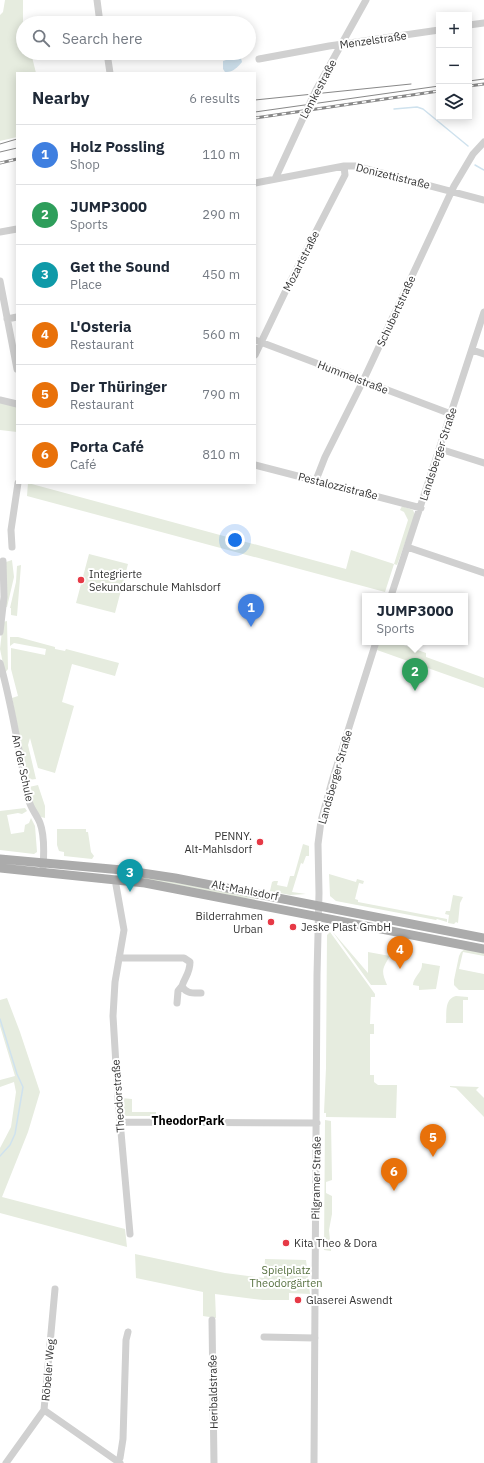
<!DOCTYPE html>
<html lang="en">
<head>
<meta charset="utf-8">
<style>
	:root { --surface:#fff; --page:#f6f6f7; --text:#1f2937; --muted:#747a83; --line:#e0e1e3; --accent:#111827 }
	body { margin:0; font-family:"IBM Plex Sans",sans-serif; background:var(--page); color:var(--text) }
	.controls { position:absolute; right:12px; top:12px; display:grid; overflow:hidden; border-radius:0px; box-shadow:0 2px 10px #0003 }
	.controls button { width:36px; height:36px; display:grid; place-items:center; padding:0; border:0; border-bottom:1px solid var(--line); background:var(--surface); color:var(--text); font:20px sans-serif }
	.you { position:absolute; left:235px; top:540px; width:14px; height:14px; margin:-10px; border:3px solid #fff; border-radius:50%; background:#1a73e8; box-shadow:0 0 0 6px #1a73e833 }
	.badge { display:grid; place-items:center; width:26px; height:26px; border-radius:50%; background:var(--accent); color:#fff; font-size:13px; font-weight:700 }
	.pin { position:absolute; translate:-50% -33px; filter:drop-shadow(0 1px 2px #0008) }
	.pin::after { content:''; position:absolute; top:21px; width:14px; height:12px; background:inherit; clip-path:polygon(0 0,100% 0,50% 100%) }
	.popup { position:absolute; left:362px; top:593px; width:106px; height:52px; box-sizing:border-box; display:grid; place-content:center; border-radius:0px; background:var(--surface); filter:drop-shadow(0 1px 3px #0005); font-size:13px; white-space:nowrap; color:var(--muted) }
	.popup b { font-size:15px; color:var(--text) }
	.popup::after { content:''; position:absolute; left:50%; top:100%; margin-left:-8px; border:8px solid transparent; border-top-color:var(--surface) }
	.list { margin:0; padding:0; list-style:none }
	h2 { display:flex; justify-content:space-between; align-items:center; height:52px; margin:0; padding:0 16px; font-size:17px }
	h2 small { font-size:13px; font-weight:400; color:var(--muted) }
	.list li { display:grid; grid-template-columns:26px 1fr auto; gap:12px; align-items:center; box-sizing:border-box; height:60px; padding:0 16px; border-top:1px solid var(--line) }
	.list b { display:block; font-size:15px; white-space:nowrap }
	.list p { margin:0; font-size:13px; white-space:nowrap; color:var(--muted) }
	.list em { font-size:13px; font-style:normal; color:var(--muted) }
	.icon { flex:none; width:22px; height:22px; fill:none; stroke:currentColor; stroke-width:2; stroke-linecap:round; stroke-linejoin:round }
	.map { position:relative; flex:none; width:484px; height:1463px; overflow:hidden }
	.search { position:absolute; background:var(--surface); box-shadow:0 2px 10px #0003; left:16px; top:16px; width:240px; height:44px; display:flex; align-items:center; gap:10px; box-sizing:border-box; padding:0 14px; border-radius:22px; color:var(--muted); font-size:15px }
	.panel { position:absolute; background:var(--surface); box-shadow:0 2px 10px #0003; left:16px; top:72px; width:240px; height:412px; border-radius:0px }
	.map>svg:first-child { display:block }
	.green { fill:#e6ecdf }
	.water { fill:#cfe2ee }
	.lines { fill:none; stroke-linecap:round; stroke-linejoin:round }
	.stream { stroke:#cfe2ee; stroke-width:1.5 }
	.minor { stroke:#d0d0d0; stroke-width:7 }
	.major { stroke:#ababab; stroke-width:9 }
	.tram { stroke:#888; stroke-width:1 }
	.rail-casing { stroke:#888; stroke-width:3 }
	.rail { stroke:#fff; stroke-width:1.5; stroke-dasharray:4.5; stroke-linecap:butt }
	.poi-dot { fill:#e63946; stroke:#fff; stroke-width:1.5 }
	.labels { text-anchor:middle; stroke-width:4; stroke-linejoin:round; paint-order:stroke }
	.street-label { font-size:11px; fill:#333; stroke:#fff }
	.poi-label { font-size:11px; fill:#333; stroke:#fff; text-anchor:start }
	.park-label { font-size:11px; fill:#56703f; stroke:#fff }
	.neighbourhood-label { font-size:12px; font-weight:bold; fill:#000; stroke:#fff }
</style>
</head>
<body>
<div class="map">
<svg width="484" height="1463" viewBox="0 0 484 1463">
	<rect width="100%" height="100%" fill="#fff"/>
	<!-- green -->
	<path class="green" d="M5,0H23V53H31L36,73H17V137L0,141V15L3,12Z
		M0,402L17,406V432L0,430Z
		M28,483L346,569L351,550L394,564L408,520L404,512L400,510L402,506L413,510L415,515L397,565L394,564L385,592L27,496Z
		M89,554L128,564L115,613L76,603Z
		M12,560L14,577L7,607H5L6,562Z
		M21,565L17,616L11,615V608H10L16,582L17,566Z
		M7,621L8,669L5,673L0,649L3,622Z
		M10,637H18L55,647V649L65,651L66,649L119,663L115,676L72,664L62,702L74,706L55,773L38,768L30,738L28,745L36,779L28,780L12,698L18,696L11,669V648L45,655L46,649L14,643L10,646Z
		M379,642H395L426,653V657L484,678V688L377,650Z
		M38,785L45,806V818L41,817L33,807L29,787Z
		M25,808L27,811L22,814L18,813L7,815L11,834L24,832L25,825L29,823L31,818L35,826L37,852L34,854L0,850V811Z
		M57,829H86V832H88L91,852L94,856L92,859L64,856V852L59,851L57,845Z
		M303,844L309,846V856H306L303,864L301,863L292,892L306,894L290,895L270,891L272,882L274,881H278L277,885L287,887L290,876H294Z
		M329,874L356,882L357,879L364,881L363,884L359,883L355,899L358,900V902L447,919V922L437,919L436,920L336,901L330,896Z
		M118,875H135L256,897V899L226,896L118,877Z
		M453,895L463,897L460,903L458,923L456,922L454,924L448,923L449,915L445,914L446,911H450Z
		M332,931L368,973V952L390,956C382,969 381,971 387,985H371Z
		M330,932L375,994V997H371L370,1024H374V1034H370V1075H374V1082L378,1085H397L396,1118L326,1117V1113H324L326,1068L327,935Z
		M465,949L484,952V956L463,952L459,969L484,974V990H459L454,985V980L459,956L461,952Z
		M422,963L440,966L436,989L419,990V986L413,985C413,977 423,972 422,963Z
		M456,996L468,997V1000H463V1023H446C447,1013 444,999 456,996Z
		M7,998L20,1032L40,1092L28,1132L2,1197L125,1229L127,1247L0,1213V1148L11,1127L16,1092L14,1082L0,1087V1080L15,1076L0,1026V1000Z
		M450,1086L479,1087L476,1090L484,1098V1117L456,1088L450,1087Z
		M121,1098L132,1099V1112H156V1116H123Z
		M325,1120L331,1121L332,1180L326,1182V1193L332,1196V1214L329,1230L331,1251L324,1250Z
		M135,1254L225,1273L264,1278L265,1259L306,1260L310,1294L289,1293V1300H263L215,1294L216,1318L203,1316V1292L136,1278Z"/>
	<!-- water -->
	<path class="water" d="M232,58H241L242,62C238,67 232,73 225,72L223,69V61Z"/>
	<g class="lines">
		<!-- stream -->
		<path class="stream" d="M394,109L417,107L423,109L468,146
			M475,165L484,170
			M0,1019L17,1074L23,1087L15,1134L10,1145L0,1156"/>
		<!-- minor -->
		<path class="minor" d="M97,0L100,23
			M469,25L484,23
			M107,53L110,73
			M259,59L329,46L439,30
			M275,179L316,90L366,0
			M255,183L344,166H355L484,200
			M0,232L17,229
			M0,281L17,369
			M7,319L17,317
			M255,340L451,414
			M472,350L484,354
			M255,355L288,286L345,175L344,166
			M0,400L17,404
			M440,449L484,463
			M255,465L421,508
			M316,480L325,457L363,381L454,186L473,154L484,142
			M12,547L11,530L18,483
			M407,547L484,573
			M391,596L484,312
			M0,632L4,597L3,561
			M0,663C13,708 19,755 29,801C31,809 37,815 40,823C45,836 44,854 43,868
			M116,880V885L124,930L115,982L113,1016L118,1098L130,1234
			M119,958H184L190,962C190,973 185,977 182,986C186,994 193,993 201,993
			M177,1003L178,991L182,986
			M120,1122L317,1123
			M212,1320L214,1463
			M264,1337L315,1338
			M44,1410L120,1463
			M118,1462L120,1458L123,1439L126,1340L128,1332
			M6,1463L44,1410L55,1289
			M314,1463L317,975L319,893L318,844L321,821L333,778L376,642"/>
		<!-- major -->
		<path class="major" d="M0,859L122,870L175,878L484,938
			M0,868L145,883L484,949"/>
		<!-- tram -->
		<path class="tram" d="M469,81L484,79
			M255,100L411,84
			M255,112L439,86
			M0,144L17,139
			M0,152L17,148"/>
		<!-- rail casing -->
		<g class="rail-casing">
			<path id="rail" d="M469,86L484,84
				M255,118L439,91
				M0,163L17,159"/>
		</g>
		<!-- rail -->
		<use href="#rail" class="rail"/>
	</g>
	<!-- markers -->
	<g class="poi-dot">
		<circle cx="81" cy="580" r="4"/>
		<circle cx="260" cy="842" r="4"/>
		<circle cx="271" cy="922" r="4"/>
		<circle cx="293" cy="927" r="4"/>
		<circle cx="286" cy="1243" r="4"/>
		<circle cx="298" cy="1300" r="4"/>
	</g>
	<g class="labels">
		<!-- street labels -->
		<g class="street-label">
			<text transform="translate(373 40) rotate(-8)" y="4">Menzelstraße</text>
			<text transform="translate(318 89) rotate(-62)" y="4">Lemkestraße</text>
			<text transform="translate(393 176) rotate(14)" y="4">Donizettistraße</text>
			<text transform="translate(301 261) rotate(-63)" y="4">Mozartstraße</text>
			<text transform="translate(396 311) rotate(-65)" y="4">Schubertstraße</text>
			<text transform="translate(353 377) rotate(21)" y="4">Hummelstraße</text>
			<text transform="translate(438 454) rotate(-72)" y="4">Landsberger Straße</text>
			<text transform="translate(338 486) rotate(14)" y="4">Pestalozzistraße</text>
			<text transform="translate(23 768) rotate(78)" y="4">An der Schule</text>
			<text transform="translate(335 777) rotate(-74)" y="4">Landsberger Straße</text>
			<text transform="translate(245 890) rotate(11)" y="4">Alt-Mahlsdorf</text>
			<text transform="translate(118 1096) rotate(-94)" y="4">Theodorstraße</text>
			<text transform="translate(316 1178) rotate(-89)" y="4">Pilgramer Straße</text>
			<text transform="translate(48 1370) rotate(-85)" y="4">Röbeler Weg</text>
			<text transform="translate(213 1392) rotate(-91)" y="4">Heribaldstraße</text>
		</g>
		<!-- poi labels -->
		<g class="poi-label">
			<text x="89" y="578">Integrierte<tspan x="89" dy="13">Sekundarschule Mahlsdorf</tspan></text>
			<text x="252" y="840" text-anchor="end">PENNY.<tspan x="252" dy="13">Alt-Mahlsdorf</tspan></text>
			<text x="263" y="920" text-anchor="end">Bilderrahmen<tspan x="263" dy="13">Urban</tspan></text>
			<text x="301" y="931">Jeske Plast GmbH</text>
			<text x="294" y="1247">Kita Theo &amp; Dora</text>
			<text x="306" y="1304">Glaserei Aswendt</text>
		</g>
		<!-- park labels -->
		<g class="park-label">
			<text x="286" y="1274">Spielplatz<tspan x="286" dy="13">Theodorgärten</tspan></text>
		</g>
		<!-- neighbourhood labels -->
		<g class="neighbourhood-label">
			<text x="188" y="1125">TheodorPark</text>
		</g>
	</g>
</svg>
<div class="controls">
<button>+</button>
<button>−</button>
<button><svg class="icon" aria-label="layers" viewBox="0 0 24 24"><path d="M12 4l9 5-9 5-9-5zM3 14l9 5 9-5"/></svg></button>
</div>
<div class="you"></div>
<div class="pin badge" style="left:251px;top:627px;background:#3f7fe0">1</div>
<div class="pin badge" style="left:415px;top:691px;background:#2e9e5b">2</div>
<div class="popup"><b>JUMP3000</b>Sports</div>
<div class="pin badge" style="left:130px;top:892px;background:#0f9aa8">3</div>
<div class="pin badge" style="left:400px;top:969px;background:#e8710a">4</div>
<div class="pin badge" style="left:433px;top:1157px;background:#e8710a">5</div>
<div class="pin badge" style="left:394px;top:1191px;background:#e8710a">6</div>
<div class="search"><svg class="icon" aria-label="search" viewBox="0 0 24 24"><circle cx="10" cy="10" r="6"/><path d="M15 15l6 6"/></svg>Search here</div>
<section class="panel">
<h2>Nearby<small>6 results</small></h2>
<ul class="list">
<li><span class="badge" style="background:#3f7fe0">1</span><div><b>Holz Possling</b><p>Shop</p></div><em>110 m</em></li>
<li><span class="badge" style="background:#2e9e5b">2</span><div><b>JUMP3000</b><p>Sports</p></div><em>290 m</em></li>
<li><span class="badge" style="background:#0f9aa8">3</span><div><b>Get the Sound</b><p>Place</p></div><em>450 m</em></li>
<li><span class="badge" style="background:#e8710a">4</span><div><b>L'Osteria</b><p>Restaurant</p></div><em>560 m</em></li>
<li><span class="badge" style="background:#e8710a">5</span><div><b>Der Thüringer</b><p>Restaurant</p></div><em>790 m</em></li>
<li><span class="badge" style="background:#e8710a">6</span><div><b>Porta Café</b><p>Café</p></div><em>810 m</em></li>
</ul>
</section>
</div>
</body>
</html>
